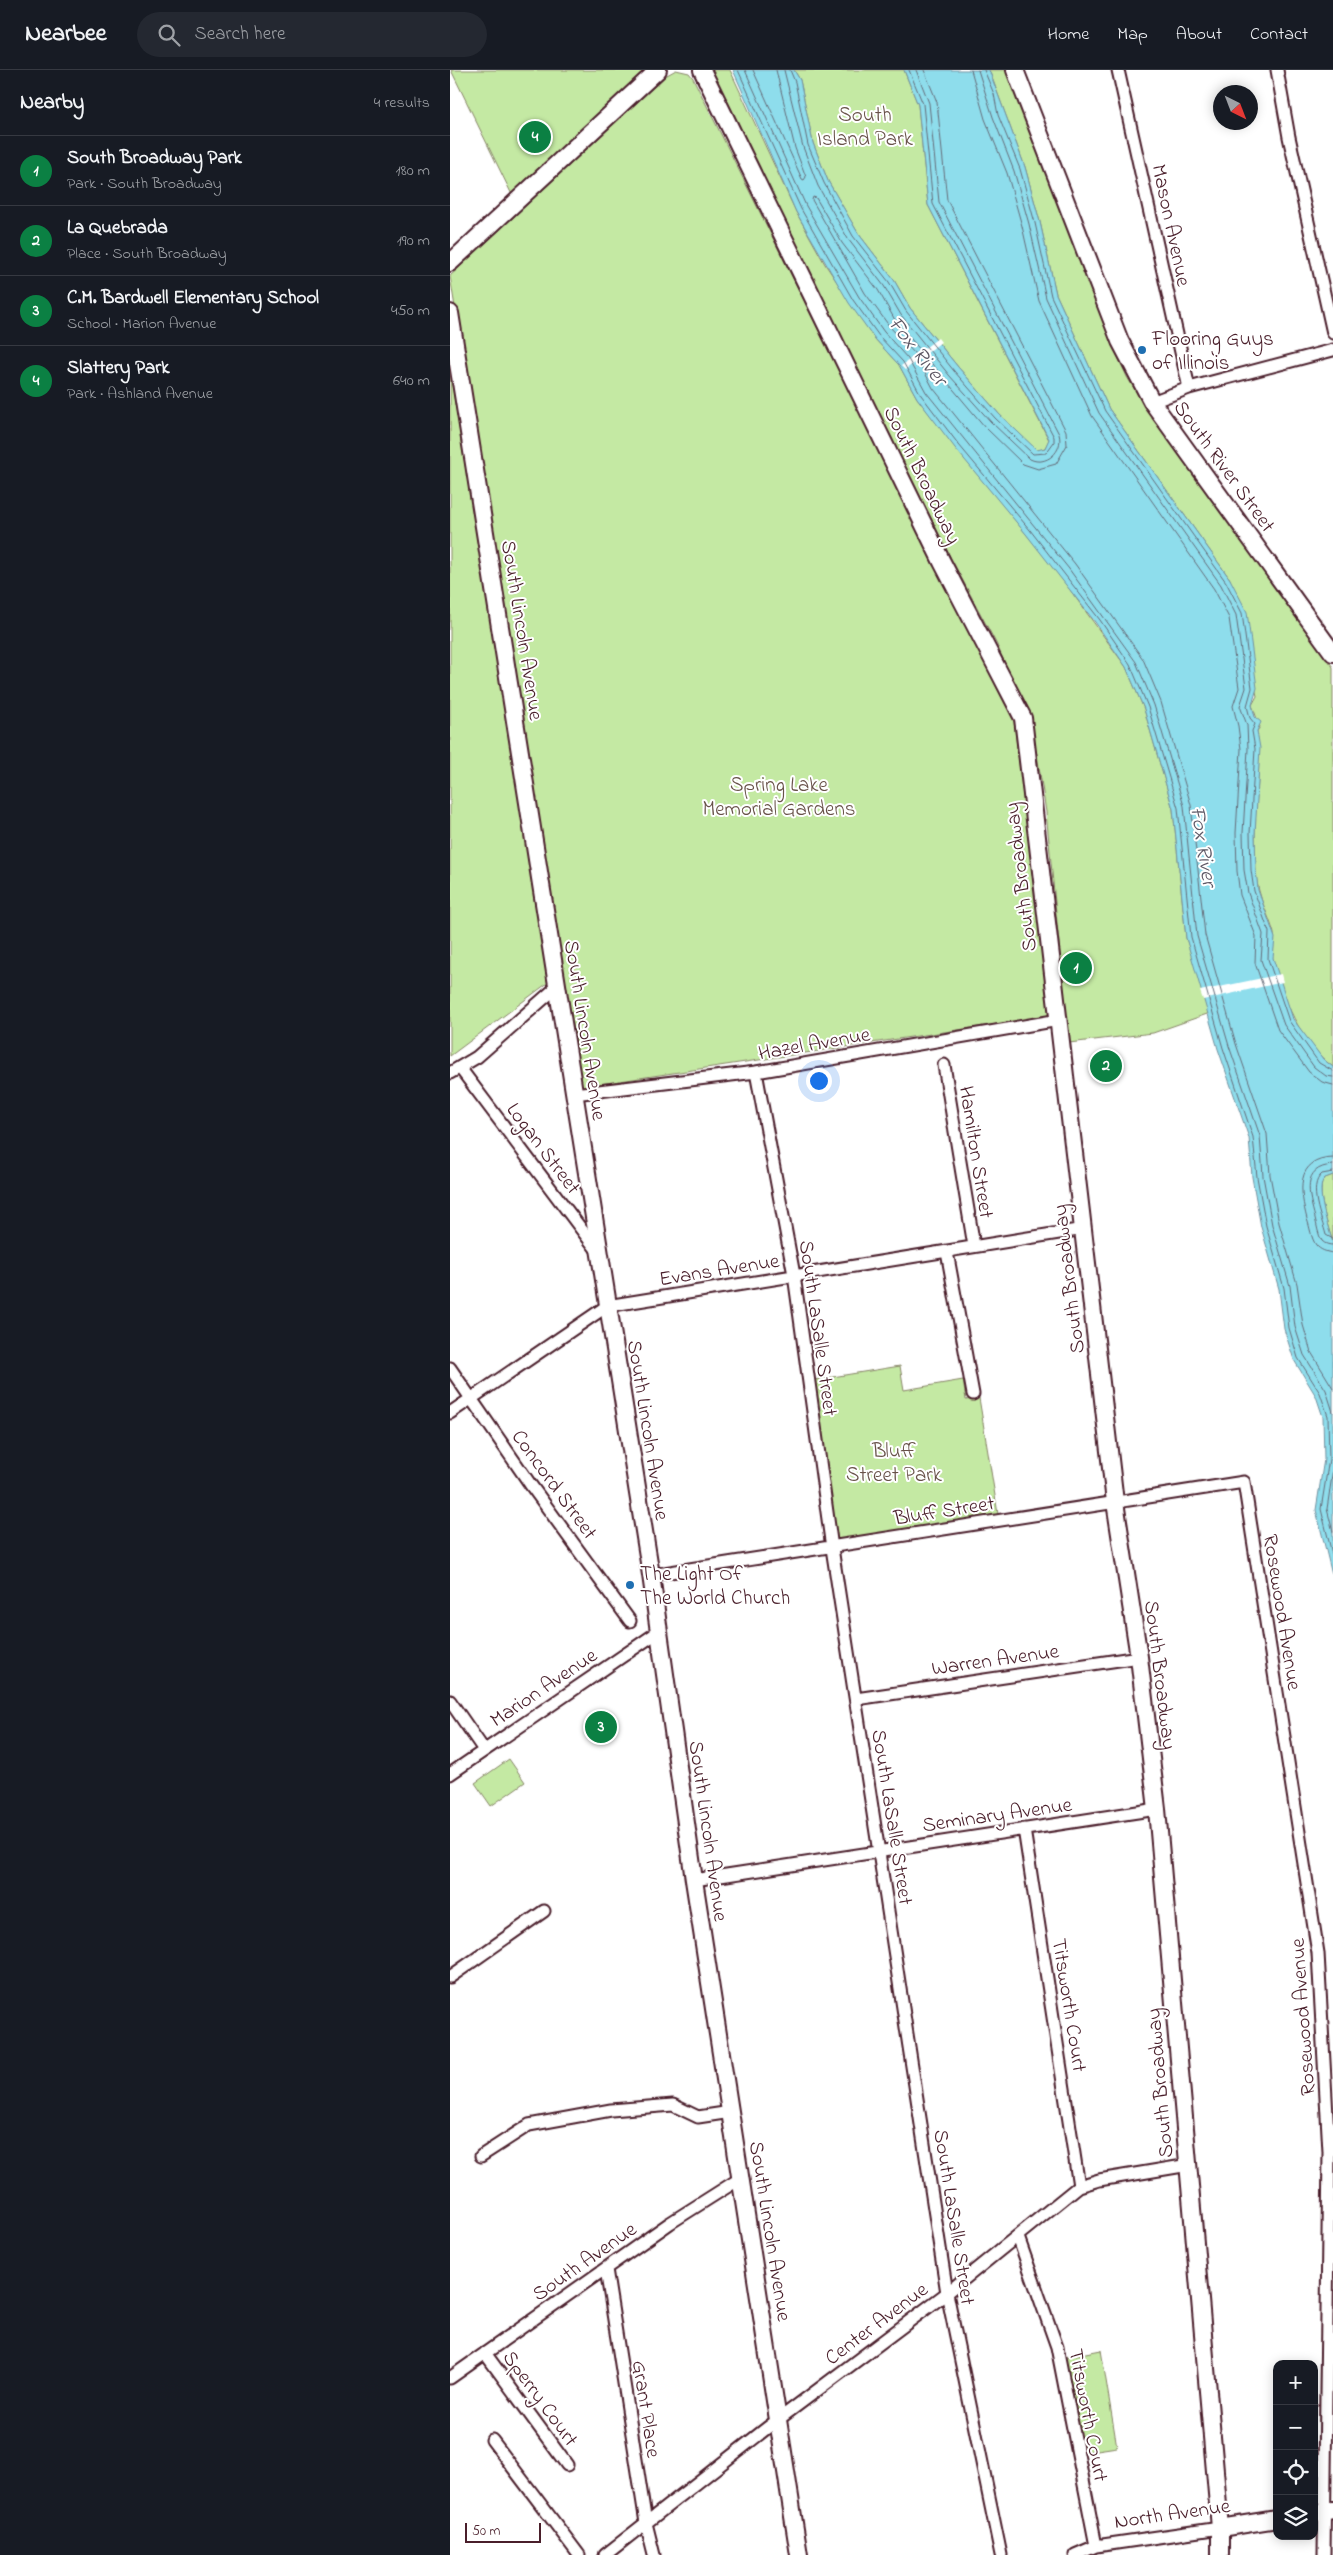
<!DOCTYPE html>
<html lang="en">
<head>
<meta charset="utf-8">
<style>
	:root { --surface:#171b24; --page:#242831; --text:#f1f3f6; --muted:#9ea1a6; --line:#363941; --accent:#0b8043 }
	body { margin:0; font-family:"Indie Flower",sans-serif; background:var(--page); color:var(--text) }
	.controls { position:absolute; right:15px; bottom:15px; display:grid; overflow:hidden; border-radius:10px; box-shadow:0 2px 12px #0003 }
	.controls button { width:45px; height:45px; display:grid; place-items:center; padding:0; border:0; border-bottom:1px solid var(--line); background:var(--surface); color:var(--text); font:25px sans-serif }
	.compass { position:absolute; left:763px; top:15px; width:45px; height:45px; border-radius:50%; background:var(--surface); box-shadow:0 2px 12px #0003; rotate:138deg }
	.scale { position:absolute; left:15px; bottom:12px; width:76px; box-sizing:border-box; padding-left:5px; border:2px solid #4a1f2b; border-top:0; font-size:14px; line-height:18px; white-space:nowrap; color:#4a1f2b; -webkit-text-stroke:4px #fff; paint-order:stroke }
	.you { position:absolute; left:368px; top:1010px; width:18px; height:18px; margin:-12px; border:4px solid #fff; border-radius:50%; background:#1a73e8; box-shadow:0 0 0 8px #1a73e833 }
	.badge { display:grid; place-items:center; width:32px; height:32px; border-radius:50%; background:var(--accent); color:#fff; font-size:16px; font-weight:700 }
	.pin { position:absolute; translate:-50% -50%; border:2px solid #fff; box-shadow:0 1px 5px #0006 }
	.list { margin:0; padding:0; list-style:none }
	h2 { display:flex; justify-content:space-between; align-items:center; height:65px; margin:0; padding:0 20px; font-size:21px }
	h2 small { font-size:16px; font-weight:400; color:var(--muted) }
	.list li { display:grid; grid-template-columns:32px 1fr auto; gap:15px; align-items:center; box-sizing:border-box; height:70px; padding:0 20px; border-top:1px solid var(--line) }
	.list b { display:block; font-size:19px; white-space:nowrap }
	.list p { margin:0; font-size:16px; white-space:nowrap; color:var(--muted) }
	.list em { font-size:16px; font-style:normal; color:var(--muted) }
	.icon { flex:none; width:28px; height:28px; fill:none; stroke:currentColor; stroke-width:2; stroke-linecap:round; stroke-linejoin:round }
	.map { position:relative; flex:none; width:883px; height:2485px; overflow:hidden }
	header { display:flex; align-items:center; gap:30px; box-sizing:border-box; height:70px; padding:0 25px; background:var(--surface); border-bottom:1px solid var(--line) }
	header strong { font-size:24px }
	nav { display:flex; gap:28px; margin-inline-start:auto; font-size:18px }
	.search { width:350px; height:45px; background:var(--page); display:flex; align-items:center; gap:12px; box-sizing:border-box; padding:0 18px; border-radius:28px; color:var(--muted); font-size:19px }
	main { display:flex }
	aside { flex:1; background:var(--surface) }
	.map>svg:first-child { display:block }
	.green { fill:#c4e9a3; stroke:#878467 }
	.water { fill:#8eddec; stroke:#73919f }
	.pier { fill:#fff }
	.lines { fill:none; stroke-linecap:round; stroke-linejoin:round }
	.shore { stroke:#656b78; stroke-width:1 }
	.street-casing { stroke:#4a1f2b; stroke-width:15 }
	.secondary-casing { stroke:#4a1f2b; stroke-width:20 }
	.street { stroke:#fff; stroke-width:11 }
	.secondary { stroke:#fff; stroke-width:16 }
	.poi-dot { fill:#1f6fb2; stroke:#fff; stroke-width:2 }
	.labels { text-anchor:middle; stroke-width:4; stroke-linejoin:round; paint-order:stroke }
	.park-label { font-size:21px; fill:#685249; stroke:#fff }
	.street-label { font-size:21px; fill:#4a1f2b; stroke:#fff }
	.poi-label { font-size:21px; fill:#4a1f2b; stroke:#fff; text-anchor:start }
	.water-label { font-size:22px; font-style:italic; fill:#5e5865; stroke:#fff }
</style>
</head>
<body>
<header>
<strong>Nearbee</strong>
<div class="search"><svg class="icon" aria-label="search" viewBox="0 0 24 24"><circle cx="10" cy="10" r="6"/><path d="M15 15l6 6"/></svg>Search here</div>
<nav><a>Home</a><a>Map</a><a>About</a><a>Contact</a></nav>
</header>
<main>
<aside>
<h2>Nearby<small>4 results</small></h2>
<ul class="list">
<li><span class="badge">1</span><div><b>South Broadway Park</b><p>Park · South Broadway</p></div><em>180 m</em></li>
<li><span class="badge">2</span><div><b>La Quebrada</b><p>Place · South Broadway</p></div><em>190 m</em></li>
<li><span class="badge">3</span><div><b>C.M. Bardwell Elementary School</b><p>School · Marion Avenue</p></div><em>450 m</em></li>
<li><span class="badge">4</span><div><b>Slattery Park</b><p>Park · Ashland Avenue</p></div><em>640 m</em></li>
</ul>
</aside>
<div class="map">
<svg width="883" height="2485" viewBox="0 0 883 2485">
	<rect width="100%" height="100%" fill="#fff"/>
	<filter id="ink" filterUnits="userSpaceOnUse"><feTurbulence type="fractalNoise" baseFrequency=".02" numOctaves="2"/><feDisplacementMap in="SourceGraphic" scale="10" xChannelSelector="R" yChannelSelector="G"/><feConvolveMatrix kernelMatrix="1 2 1 2 8 2 1 2 1" color-interpolation-filters="sRGB"/></filter>
	<g filter="url(#ink)">
		<!-- green -->
		<path class="green" d="M1,0H208L66,133Z
			M226,0L239,3L243,8L564,652L600,946L130,1017L0,206L217,5Z
			M261,0H280L346,142L375,194L425,269L449,295L467,328L610,506L676,597L694,639L723,739L736,868L760,943L703,963L619,973L596,742L587,684L563,612L547,575L476,441L303,93Z
			M344,0H454L468,35L478,135L599,370L595,378L587,381L549,344L508,297L460,238L444,210L408,163L378,111L363,73L350,10Z
			M539,0H556L663,276L677,307L695,336L883,597V997C850,972 833,929 823,890C820,879 827,870 823,860C819,847 812,834 809,821C804,803 805,782 805,764C805,730 812,694 807,661L810,657L802,635L807,626L780,509L659,339L606,224L590,152L575,97Z
			M0,302L99,912L0,986Z
			M883,1105V1173C879,1159 864,1117 875,1108Z
			M450,1296L454,1320L513,1310L516,1330L529,1328L549,1450L382,1478L358,1311Z
			M59,1689L75,1712L41,1736L25,1713Z
			M651,2280L667,2377L634,2382L615,2287Z"/>
		<!-- water -->
		<path class="water" d="M283,0H344L350,10L363,73L378,111L408,163L444,210L460,238L508,297L549,344L587,380L595,378L599,369L478,135L468,35L454,0H539L575,97L590,152L606,224L659,339L780,509L797,542L807,618L802,635L805,647L811,652L807,661L810,678L805,764L806,799L808,820L825,868L823,888L843,949L873,989L883,997V1105L875,1108C864,1117 879,1159 883,1173V1509L866,1440L874,1389L873,1347L866,1326L844,1290L834,1259L829,1219L811,1157L802,1107L799,1068L768,979L736,868L723,739L694,639L676,597L645,552L576,464L505,378L467,328L449,295L425,269L399,233L346,142Z"/>
		<!-- pier -->
		<path class="pier" d="M488,268L491,272L455,300L451,296Z
			M831,904L833,912L753,930L750,921Z"/>
		<g class="lines">
			<!-- shore -->
			<path class="shore" d="M288,0L351,139L403,230L429,266L453,292L471,325L509,375L580,460L650,550L680,594L698,637L728,738L741,867L773,978L803,1067L807,1107L816,1156L834,1218L839,1258L848,1288L870,1323L878,1346L879,1389L871,1439L883,1488
				M295,0L356,136L409,227L434,262L458,289L476,322L619,499L686,592L704,635L734,736L747,866L779,976L810,1066L813,1106L822,1155L840,1216L845,1257L854,1285L876,1320L883,1342
				M303,0L352,109L354,110L356,107L345,78L326,0
				M334,0L353,77L368,116L398,169L434,216L451,245L499,305L541,352L580,389C596,397 614,381 609,364L489,132L479,33L466,0
				M340,0L345,12L358,75L374,113L403,166L439,212L456,241L504,301L545,348L583,384L596,383L604,372V367L483,134L473,34L459,0
				M474,0L487,32L497,130L616,361L617,375L606,394L588,399L573,394L535,357L445,250L428,220L392,173L366,128L363,127L362,130L415,223L440,257L465,284L483,318L625,494L693,589L711,632L741,735L755,865L786,974L817,1064L820,1105L829,1153L847,1214L853,1255L861,1282L883,1318
				M521,0L535,49L557,103L572,156L589,231L642,346L764,519L779,548L789,618L783,636L788,656L791,679L786,763L787,801L790,825L806,866L805,893L828,960L859,1002L872,1012L883,1015
				M528,0L543,47L564,101L579,154L596,228L649,343L771,515L786,545L796,618L790,636L797,655L798,679L793,763L794,800L798,823L813,864L811,890L834,955L864,997L876,1006L883,1007
				M534,0L544,24L548,45L570,99L585,153L601,226L655,341L776,512L792,543L802,618L797,636L800,648L805,654L802,661L805,679L800,763L801,800L804,821L819,862L818,889L839,951L869,993L883,1001
				M883,1088C844,1089 850,1122 857,1149C860,1157 861,1168 866,1175C870,1180 876,1182 883,1183
				M883,1095C850,1097 859,1125 865,1148C867,1155 868,1165 872,1171C875,1174 879,1175 883,1175
				M883,1102L872,1104C857,1116 872,1149 876,1165L883,1169
				M883,1399L877,1439L883,1462"/>
			<!-- street casing -->
			<g class="street-casing">
				<path id="street" d="M668,0L739,318
					M827,0L839,67L883,263
					M702,332L739,318L883,280
					M494,995L524,1176
					M10,998L147,1180
					M306,1002L344,1205L382,1478L497,2223L551,2485
					M0,1003L27,987L108,916
					M124,1024L306,1002L609,950
					M497,1182L523,1324
					M0,1298L80,1414L180,1551
					M0,1343L157,1236L634,1159
					M201,1505L794,1412L868,1883L879,2082L874,2485
					M406,1629L689,1587
					M0,1631L34,1680
					M0,1704L208,1562
					M574,1759L629,2116
					M244,1810L707,1739
					M0,1907L94,1841
					M31,2086L79,2055L161,2040L223,2035L248,2047L281,2042
					M568,2167L607,2277L646,2476
					M156,2199L196,2453L204,2485
					M35,2283L117,2395
					M0,2308L220,2153L291,2108
					M42,2370L129,2485
					M155,2485L317,2358L497,2223L629,2116L649,2110L739,2095
					M625,2485L646,2476L770,2458"/>
			</g>
			<!-- secondary casing -->
			<g class="secondary-casing">
				<path id="secondary" d="M252,0L492,492L573,648L665,1432L689,1587L707,1739L770,2458V2485
					M565,0L670,271L702,332L883,583
					M0,193L208,0
					M0,243L201,1505L244,1810L349,2485
					M864,2443L883,2440
					M770,2458L827,2449"/>
			</g>
			<!-- street -->
			<use href="#street" class="street"/>
			<!-- secondary -->
			<use href="#secondary" class="secondary"/>
		</g>
	</g>
	<!-- markers -->
	<g class="poi-dot">
		<circle cx="692" cy="280" r="5"/>
		<circle cx="180" cy="1515" r="5"/>
	</g>
	<g class="labels">
		<!-- park labels -->
		<g class="park-label">
			<text x="415" y="51">South<tspan x="415" dy="24">Island Park</tspan></text>
			<text x="329" y="721">Spring Lake<tspan x="329" dy="24">Memorial Gardens</tspan></text>
			<text x="444" y="1387">Bluff<tspan x="444" dy="24">Street Park</tspan></text>
		</g>
		<!-- street labels -->
		<g class="street-label">
			<text transform="translate(722 155) rotate(78)" y="7">Mason Avenue</text>
			<text transform="translate(775 396) rotate(54)" y="7">South River Street</text>
			<text transform="translate(473 405) rotate(64)" y="7">South Broadway</text>
			<text transform="translate(73 560) rotate(81)" y="7">South Lincoln Avenue</text>
			<text transform="translate(570 807) rotate(-97)" y="7">South Broadway</text>
			<text transform="translate(136 960) rotate(81)" y="7">South Lincoln Avenue</text>
			<text transform="translate(364 973) rotate(-10)" y="7">Hazel Avenue</text>
			<text transform="translate(94 1078) rotate(53)" y="7">Logan Street</text>
			<text transform="translate(527 1082) rotate(81)" y="7">Hamilton Street</text>
			<text transform="translate(269 1199) rotate(-9)" y="7">Evans Avenue</text>
			<text transform="translate(618 1209) rotate(-97)" y="7">South Broadway</text>
			<text transform="translate(369 1258) rotate(82)" y="7">South LaSalle Street</text>
			<text transform="translate(199 1360) rotate(81)" y="7">South Lincoln Avenue</text>
			<text transform="translate(105 1414) rotate(54)" y="7">Concord Street</text>
			<text transform="translate(494 1440) rotate(-9)" y="7">Bluff Street</text>
			<text transform="translate(833 1542) rotate(81)" y="7">Rosewood Avenue</text>
			<text transform="translate(545 1589) rotate(-8)" y="7">Warren Avenue</text>
			<text transform="translate(711 1605) rotate(83)" y="7">South Broadway</text>
			<text transform="translate(93 1617) rotate(-34)" y="7">Marion Avenue</text>
			<text transform="translate(547 1744) rotate(-8)" y="7">Seminary Avenue</text>
			<text transform="translate(443 1747) rotate(81)" y="7">South LaSalle Street</text>
			<text transform="translate(259 1761) rotate(82)" y="7">South Lincoln Avenue</text>
			<text transform="translate(620 1935) rotate(81)" y="7">Titsworth Court</text>
			<text transform="translate(852 1947) rotate(-94)" y="7">Rosewood Avenue</text>
			<text transform="translate(709 2013) rotate(-95)" y="7">South Broadway</text>
			<text transform="translate(505 2147) rotate(81)" y="7">South LaSalle Street</text>
			<text transform="translate(321 2161) rotate(81)" y="7">South Lincoln Avenue</text>
			<text transform="translate(134 2191) rotate(-35)" y="7">South Avenue</text>
			<text transform="translate(426 2253) rotate(-37)" y="7">Center Avenue</text>
			<text transform="translate(91 2328) rotate(54)" y="7">Sperry Court</text>
			<text transform="translate(197 2339) rotate(81)" y="7">Grant Place</text>
			<text transform="translate(639 2345) rotate(79)" y="7">Titsworth Court</text>
			<text transform="translate(722 2443) rotate(-8)" y="7">North Avenue</text>
		</g>
		<!-- poi labels -->
		<g class="poi-label">
			<text x="702" y="275">Flooring Guys<tspan x="702" dy="24">of Illinois</tspan></text>
			<text x="190" y="1510">The Light Of<tspan x="190" dy="24">The World Church</tspan></text>
		</g>
		<!-- water labels -->
		<g class="water-label">
			<text transform="translate(469 280) rotate(52)" y="8">Fox River</text>
			<text transform="translate(755 776) rotate(81)" y="8">Fox River</text>
		</g>
	</g>
</svg>
<div class="controls">
<button>+</button>
<button>−</button>
<button><svg class="icon" aria-label="locate" viewBox="0 0 24 24"><circle cx="12" cy="12" r="6"/><path d="M12 2v4M12 18v4M2 12h4M18 12h4"/></svg></button>
<button><svg class="icon" aria-label="layers" viewBox="0 0 24 24"><path d="M12 4l9 5-9 5-9-5zM3 14l9 5 9-5"/></svg></button>
</div>
<svg class="compass" viewBox="-18 -18 36 36"><path d="M0-13l5 13h-10z" fill="#e53935"/><path d="M0 13l5-13h-10z" fill="#9ea1a6"/></svg>
<div class="scale">50 m</div>
<div class="you"></div>
<div class="pin badge" style="left:626px;top:898px">1</div>
<div class="pin badge" style="left:656px;top:996px">2</div>
<div class="pin badge" style="left:151px;top:1657px">3</div>
<div class="pin badge" style="left:85px;top:67px">4</div>
</div>
</main>
</body>
</html>
